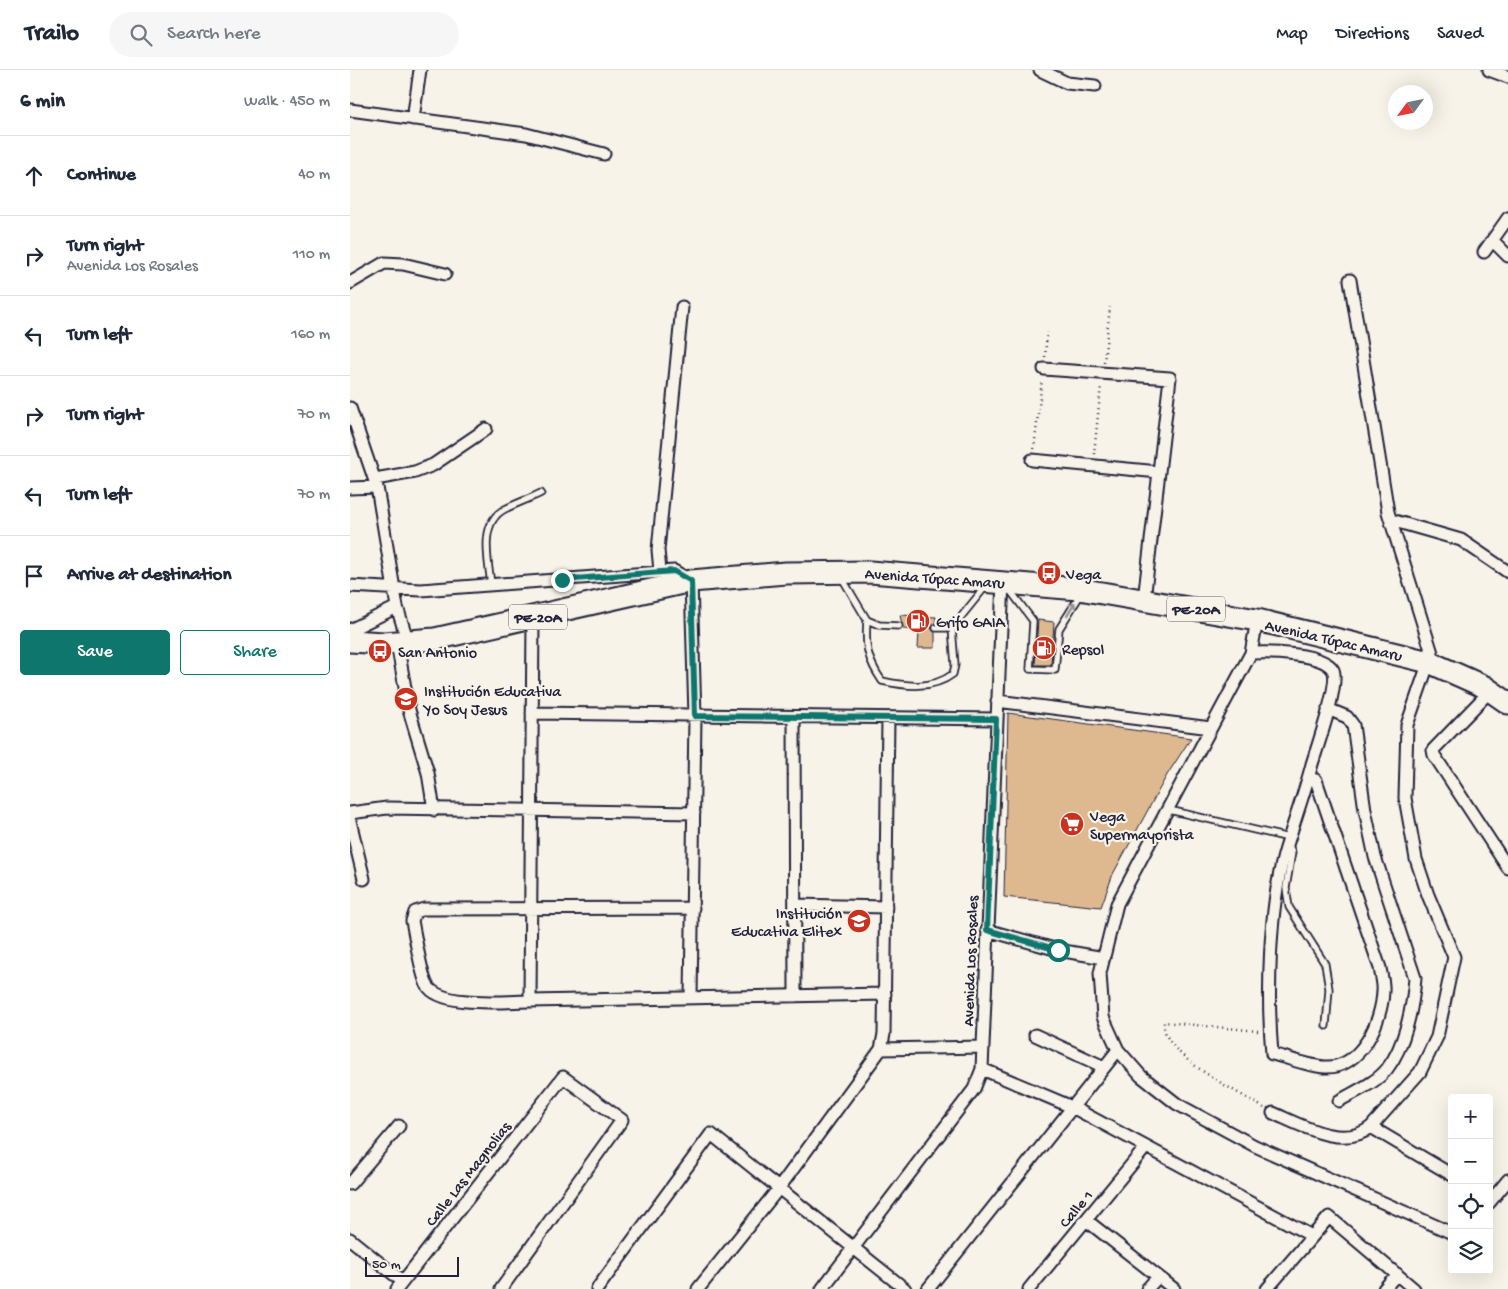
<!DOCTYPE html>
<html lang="en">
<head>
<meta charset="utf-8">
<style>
	:root { --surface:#fff; --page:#f6f6f7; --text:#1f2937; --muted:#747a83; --line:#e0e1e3; --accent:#0f766e }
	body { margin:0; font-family:"Gochi Hand",sans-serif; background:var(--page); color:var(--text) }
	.controls { position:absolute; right:15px; bottom:15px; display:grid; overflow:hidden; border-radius:5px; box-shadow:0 5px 20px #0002 }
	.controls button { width:45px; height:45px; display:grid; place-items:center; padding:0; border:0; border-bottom:1px solid var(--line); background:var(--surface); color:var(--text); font:25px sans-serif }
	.compass { position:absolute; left:1038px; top:15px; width:45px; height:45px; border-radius:50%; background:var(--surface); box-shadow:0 5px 20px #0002; rotate:237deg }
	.scale { position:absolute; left:15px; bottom:12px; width:94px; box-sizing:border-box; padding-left:5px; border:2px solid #22223b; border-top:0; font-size:14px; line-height:18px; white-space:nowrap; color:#22223b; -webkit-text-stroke:4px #f7f3e8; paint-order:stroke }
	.stop { position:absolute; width:15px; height:15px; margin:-11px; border:4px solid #0f766e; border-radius:50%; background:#fff }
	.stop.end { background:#0f766e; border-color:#fff; box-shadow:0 1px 5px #0008 }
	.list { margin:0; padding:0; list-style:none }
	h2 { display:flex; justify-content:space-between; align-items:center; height:65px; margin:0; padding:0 20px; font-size:21px }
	h2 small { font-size:16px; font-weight:400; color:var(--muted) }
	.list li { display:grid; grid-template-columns:32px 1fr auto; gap:15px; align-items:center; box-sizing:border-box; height:80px; padding:0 20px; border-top:1px solid var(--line) }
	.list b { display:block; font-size:19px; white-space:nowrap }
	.list p { margin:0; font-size:16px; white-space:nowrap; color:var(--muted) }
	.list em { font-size:16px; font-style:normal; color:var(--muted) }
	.actions { display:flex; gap:10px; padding:15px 20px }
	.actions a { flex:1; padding:11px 0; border:1px solid var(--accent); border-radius:5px; text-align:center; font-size:18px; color:var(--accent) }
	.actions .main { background:var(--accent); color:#fff }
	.icon { flex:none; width:28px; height:28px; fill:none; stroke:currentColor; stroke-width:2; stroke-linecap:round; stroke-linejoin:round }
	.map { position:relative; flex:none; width:1158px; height:1219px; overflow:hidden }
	header { display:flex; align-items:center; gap:30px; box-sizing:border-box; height:70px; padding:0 25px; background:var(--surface); border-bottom:1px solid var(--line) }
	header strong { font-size:24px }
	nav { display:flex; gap:28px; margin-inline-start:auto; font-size:18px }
	.search { width:350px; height:45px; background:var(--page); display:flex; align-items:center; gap:12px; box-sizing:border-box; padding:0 18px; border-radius:28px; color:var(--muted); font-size:19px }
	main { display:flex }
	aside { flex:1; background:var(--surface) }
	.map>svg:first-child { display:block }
	.building { fill:#deb88f; stroke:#22223b }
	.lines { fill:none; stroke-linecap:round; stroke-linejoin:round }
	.lane-casing { stroke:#22223b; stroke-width:9 }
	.street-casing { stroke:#22223b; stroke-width:15 }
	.highway-casing { stroke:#22223b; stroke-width:25 }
	.path { stroke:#22223b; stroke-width:2.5; stroke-dasharray:1 4; stroke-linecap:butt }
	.lane { stroke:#f7f3e8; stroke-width:5.5 }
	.street { stroke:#f7f3e8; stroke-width:11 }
	.highway { stroke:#f7f3e8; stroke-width:21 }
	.oneway { stroke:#97959a }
	.route { stroke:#0f766e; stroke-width:6 }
	.labels { text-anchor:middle; stroke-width:4.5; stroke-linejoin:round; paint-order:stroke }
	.shield { fill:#f7f3e8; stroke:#62616f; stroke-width:1 }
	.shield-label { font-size:15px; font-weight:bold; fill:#22223b }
	.poi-label { font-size:16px; fill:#22223b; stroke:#f7f3e8; text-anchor:start }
	.street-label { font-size:16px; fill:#22223b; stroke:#f7f3e8 }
</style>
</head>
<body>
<header>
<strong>Trailo</strong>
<div class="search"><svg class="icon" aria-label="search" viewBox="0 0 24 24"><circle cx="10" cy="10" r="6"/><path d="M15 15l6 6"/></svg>Search here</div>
<nav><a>Map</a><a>Directions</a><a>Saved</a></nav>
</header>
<main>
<aside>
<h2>6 min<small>Walk · 450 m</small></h2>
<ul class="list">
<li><svg class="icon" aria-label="ahead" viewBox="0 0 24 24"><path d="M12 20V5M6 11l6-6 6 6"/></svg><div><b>Continue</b></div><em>40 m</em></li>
<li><svg class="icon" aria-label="right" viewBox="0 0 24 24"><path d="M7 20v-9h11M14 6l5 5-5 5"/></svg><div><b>Turn right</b><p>Avenida Los Rosales</p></div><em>110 m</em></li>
<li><svg class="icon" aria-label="left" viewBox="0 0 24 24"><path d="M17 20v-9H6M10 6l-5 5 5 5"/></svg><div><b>Turn left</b></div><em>160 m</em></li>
<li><svg class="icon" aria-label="right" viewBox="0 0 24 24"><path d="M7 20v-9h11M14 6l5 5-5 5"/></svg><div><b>Turn right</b></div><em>70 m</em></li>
<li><svg class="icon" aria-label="left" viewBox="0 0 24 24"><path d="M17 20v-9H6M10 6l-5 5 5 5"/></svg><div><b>Turn left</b></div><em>70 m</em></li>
<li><svg class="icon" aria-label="arrive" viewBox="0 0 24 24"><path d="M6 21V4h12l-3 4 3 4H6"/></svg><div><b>Arrive at destination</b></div></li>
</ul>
<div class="actions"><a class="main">Save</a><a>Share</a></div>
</aside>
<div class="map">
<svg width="1158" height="1219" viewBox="0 0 1158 1219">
	<rect width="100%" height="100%" fill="#f7f3e8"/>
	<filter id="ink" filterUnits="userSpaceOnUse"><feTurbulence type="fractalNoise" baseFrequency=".02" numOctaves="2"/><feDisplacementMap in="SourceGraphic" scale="10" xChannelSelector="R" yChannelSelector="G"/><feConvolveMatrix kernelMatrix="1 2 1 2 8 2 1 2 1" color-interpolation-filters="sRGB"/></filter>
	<g filter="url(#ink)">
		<!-- building -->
		<path class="building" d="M550,545L586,547V553L581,558L585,563V578H568L569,560L553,559Z
			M688,550L704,552L701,595H685Z
			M658,643L841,668L817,705L763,804L751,837L654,827Z"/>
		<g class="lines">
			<!-- lane casing -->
			<g class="lane-casing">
				<path id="lane" d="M492,508L517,550L529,555L549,556
					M141,514C138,490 129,452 155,439C167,433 179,429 191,423
					M659,519L683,551L680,599L705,600L709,559L731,524
					M517,550C515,576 517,589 532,611C555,616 582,620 603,604L605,595L602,558
					M586,558H602L636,516
					M819,740L939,768
					M938,774L942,782L936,818L939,837L975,894L979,919L976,956"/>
			</g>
			<!-- street casing -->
			<g class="street-casing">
				<path id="street" d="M690,0L717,13L745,16
					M1139,0L1158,7
					M0,40L176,64L254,84
					M63,49L70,0
					M1143,171L1158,186
					M1134,182L1158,148
					M0,213L34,193L53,194L95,204
					M694,299L820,308L794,530
					M0,338L27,417L47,537L0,560
					M682,390L809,402
					M25,409L65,402L83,395L136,359
					M0,418L27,417
					M1041,450L1111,470L1158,502
					M310,501L308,480L332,237
					M0,516L71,520L324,501L341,511L345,646L341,928
					M47,537L58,572
					M907,550L901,583L767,834L750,903L753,947L768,980L791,1006L827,1034L905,1076L1102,1163
					M47,573L59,640L78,703L84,740
					M901,583C918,582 974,583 983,600C990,612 967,678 962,694C954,725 943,754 934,785C919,841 917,926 922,984C939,988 958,996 975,997C1011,999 1032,951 1033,921C1034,914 1031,905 1030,898L966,710L959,708
					M1141,620L1083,680L1084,685L1158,798
					M647,631L861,658
					M978,639L997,647L1003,655L1015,740L1025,787L1065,908C1063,936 1055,976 1037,999C1026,1013 1004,1022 989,1031
					M182,643L646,649
					M444,647L445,926
					M0,743L37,738L344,743
					M0,751L14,809
					M445,835L536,837
					M343,838L74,839L65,842L62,851C65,865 71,904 77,915C90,938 156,931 180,931L535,924
					M637,860L708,880L754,888
					M180,931L183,548
					M685,965L754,997
					M531,979L632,977
					M632,999L722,1037L962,1166
					M923,1043C951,1055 993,1080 1021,1057L1070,1002L1087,967L1104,887L1078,825L1066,789L1055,728L1057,655L1082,583L1038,442L1000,210
					M1021,1057L1102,1105
					M0,1114L49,1056
					M1139,1133L1158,1110
					M736,1150L824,1219
					M0,1169L52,1211
					M47,1219L213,1007L272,1050L151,1219
					M247,1219L361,1064L555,1219
					M348,1219L429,1118L531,979L534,964L538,648
					M472,1219L624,1019L632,999L653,511
					M578,1219L768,980
					M679,1219L796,1077
					M797,1219L808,1207
					M917,1219L979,1147L1064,1219
					M1034,1219L1047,1204"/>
			</g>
			<!-- highway casing -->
			<g class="highway-casing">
				<path id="highway" d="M0,571L34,573L85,569L341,511L436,503L520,502L729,519L907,550L1079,592L1135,617L1158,633"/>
			</g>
			<!-- path -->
			<path class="path" d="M695,287L697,262
				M754,292L760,237
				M684,379L692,310
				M744,384L751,315
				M908,961L814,952C810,985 889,1022 914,1038"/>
			<!-- lane -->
			<use href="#lane" class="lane"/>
			<!-- street -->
			<use href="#street" class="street"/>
			<!-- highway -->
			<use href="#highway" class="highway"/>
		</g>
		<!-- one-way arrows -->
		<defs><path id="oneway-shaft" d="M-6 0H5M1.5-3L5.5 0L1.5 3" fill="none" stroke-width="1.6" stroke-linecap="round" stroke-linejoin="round" transform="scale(1.25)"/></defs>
		<use class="oneway" href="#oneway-shaft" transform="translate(721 539) rotate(-58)"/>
	</g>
	<g class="lines" filter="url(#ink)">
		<!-- route -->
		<path class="route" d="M212,510L324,501L341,511L345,646L646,649L637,860L708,880"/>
	</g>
	<!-- icons -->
	<defs>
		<g id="bus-disc" transform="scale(1.25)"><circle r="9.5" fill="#c8321e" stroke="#f7f3e8"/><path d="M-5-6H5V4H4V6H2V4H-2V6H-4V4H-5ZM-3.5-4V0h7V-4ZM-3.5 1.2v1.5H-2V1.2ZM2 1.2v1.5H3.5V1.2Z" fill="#fff"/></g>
		<g id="fuel-disc" transform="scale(1.25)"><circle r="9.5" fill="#c8321e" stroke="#f7f3e8"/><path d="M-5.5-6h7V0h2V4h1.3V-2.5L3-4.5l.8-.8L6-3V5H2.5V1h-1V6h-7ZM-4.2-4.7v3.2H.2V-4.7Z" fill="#fff"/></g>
		<g id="school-disc" transform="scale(1.25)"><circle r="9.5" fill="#c8321e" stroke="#f7f3e8"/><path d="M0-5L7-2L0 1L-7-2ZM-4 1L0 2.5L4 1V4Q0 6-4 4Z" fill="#fff"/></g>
		<g id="supermarket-disc" transform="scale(1.25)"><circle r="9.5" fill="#c8321e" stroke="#f7f3e8"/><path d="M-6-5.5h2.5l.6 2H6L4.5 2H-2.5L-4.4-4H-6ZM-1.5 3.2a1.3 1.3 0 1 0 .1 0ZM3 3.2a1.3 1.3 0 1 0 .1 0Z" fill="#fff"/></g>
	</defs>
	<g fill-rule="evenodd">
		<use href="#bus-disc" x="699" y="503"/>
		<use href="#fuel-disc" x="568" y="551"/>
		<use href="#fuel-disc" x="694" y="578"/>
		<use href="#bus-disc" x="30" y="581"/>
		<use href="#school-disc" x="56" y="629"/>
		<use href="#supermarket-disc" x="722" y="754"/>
		<use href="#school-disc" x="509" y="851"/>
	</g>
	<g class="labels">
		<!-- shield labels -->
		<g class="shield">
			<rect x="817" y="526.5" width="58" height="25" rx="4"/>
			<rect x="159" y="534.5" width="58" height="25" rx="4"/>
		</g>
		<g class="shield-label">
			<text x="846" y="544">PE-20A</text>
			<text x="188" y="552">PE-20A</text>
		</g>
		<!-- poi labels -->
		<g class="poi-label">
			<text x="716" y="509">Vega</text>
			<text x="586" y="557">Grifo GAIA</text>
			<text x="712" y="584">Repsol</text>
			<text x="48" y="587">San Antonio</text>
			<text x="74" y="626">Institución Educativa<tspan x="74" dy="18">Yo Soy Jesus</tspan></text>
			<text x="740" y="751">Vega<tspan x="740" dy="18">Supermayorista</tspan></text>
			<text x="492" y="848" text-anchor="end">Institución<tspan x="492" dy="18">Educativa Elitex</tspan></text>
		</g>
		<!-- street labels -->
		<g class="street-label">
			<text transform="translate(585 507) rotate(4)" y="6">Avenida Túpac Amaru</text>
			<text transform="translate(984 569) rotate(13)" y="6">Avenida Túpac Amaru</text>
			<text transform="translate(619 891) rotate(-88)" y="6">Avenida Los Rosales</text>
			<text transform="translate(117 1103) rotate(-52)" y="6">Calle Las Magnolias</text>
			<text transform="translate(725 1138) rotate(-50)" y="6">Calle 1</text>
		</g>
	</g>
</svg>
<div class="controls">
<button>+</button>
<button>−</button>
<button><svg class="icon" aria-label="locate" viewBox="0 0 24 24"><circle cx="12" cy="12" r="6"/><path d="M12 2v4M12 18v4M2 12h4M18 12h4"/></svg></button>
<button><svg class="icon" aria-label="layers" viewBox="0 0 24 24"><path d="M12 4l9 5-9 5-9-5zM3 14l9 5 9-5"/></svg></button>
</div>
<svg class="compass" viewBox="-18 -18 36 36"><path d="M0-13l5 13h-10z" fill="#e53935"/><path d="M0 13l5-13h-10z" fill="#747a83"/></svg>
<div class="scale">50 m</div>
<div class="stop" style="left:708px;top:880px"></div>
<div class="stop end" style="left:212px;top:510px"></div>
</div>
</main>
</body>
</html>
